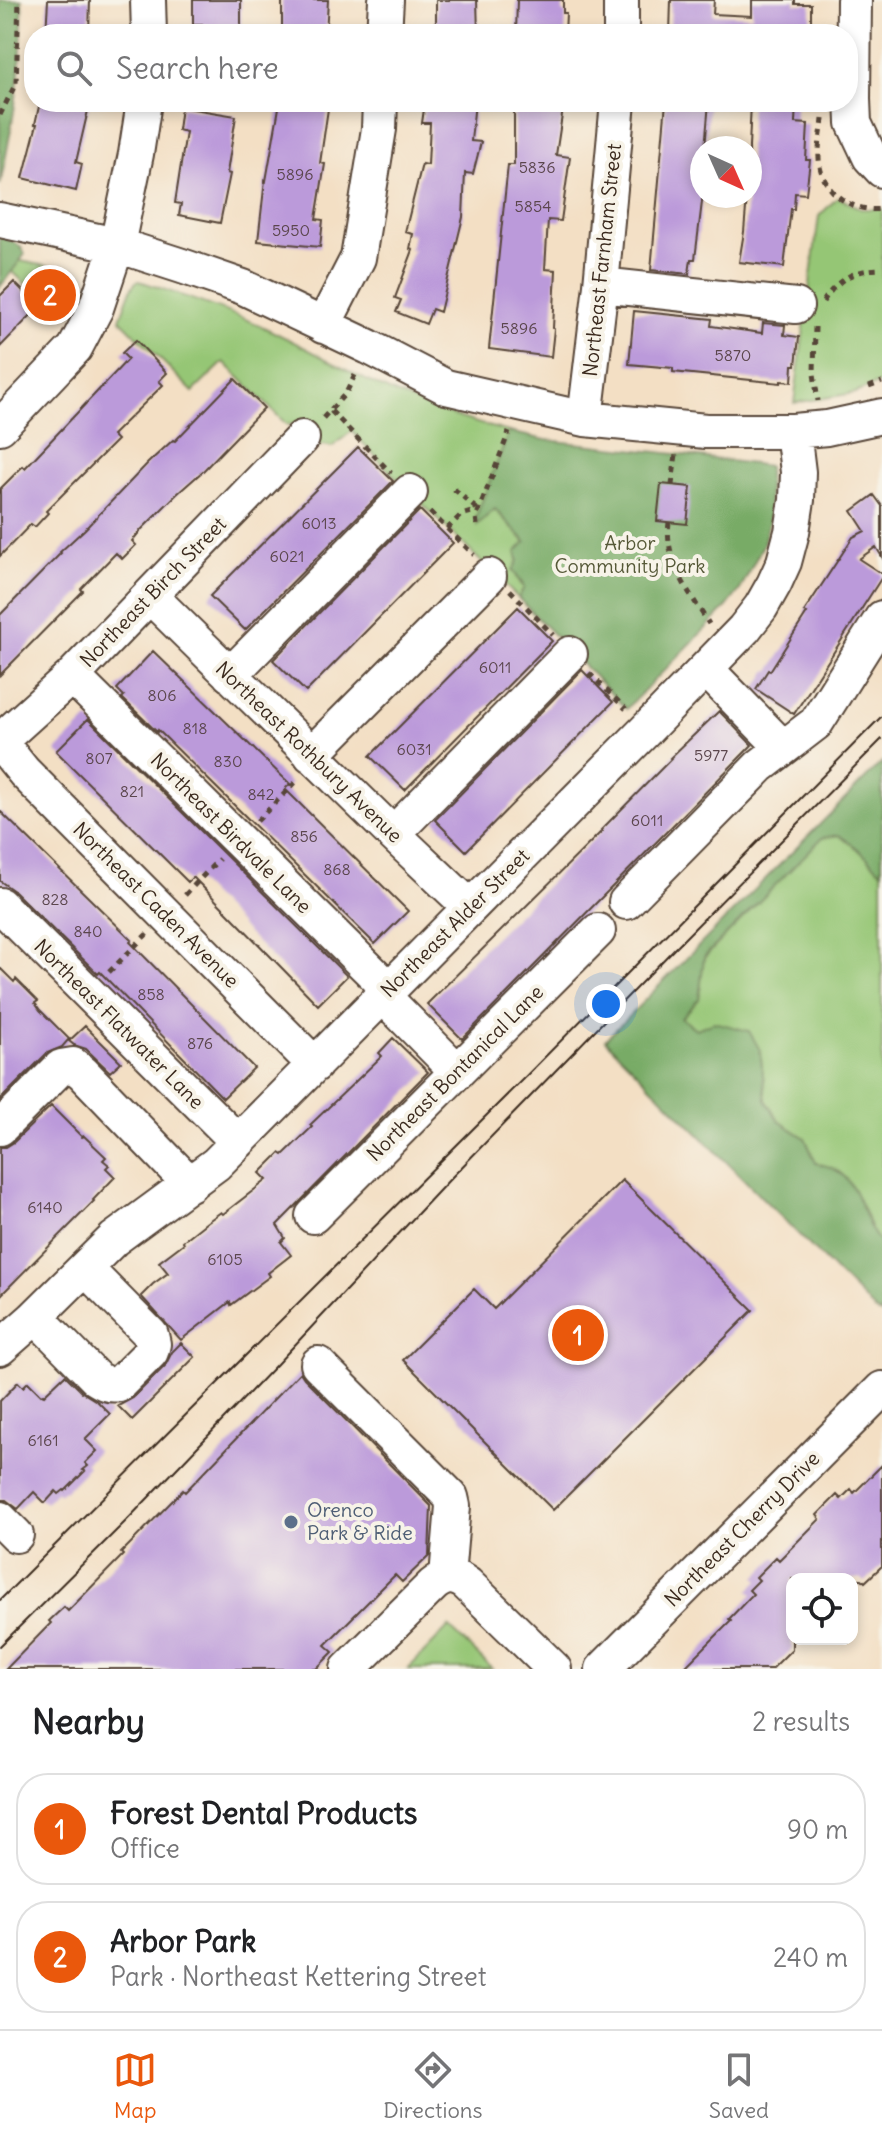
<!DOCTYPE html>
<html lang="en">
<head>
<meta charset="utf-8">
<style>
	:root { --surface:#fff; --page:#f2f2f2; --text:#202124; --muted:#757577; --line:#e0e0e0; --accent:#ea580c }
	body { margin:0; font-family:Delius,sans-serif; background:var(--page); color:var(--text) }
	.controls { position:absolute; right:24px; bottom:24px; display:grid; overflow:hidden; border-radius:16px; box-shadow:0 4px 12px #0003 }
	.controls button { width:72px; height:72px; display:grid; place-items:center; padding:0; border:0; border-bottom:2px solid var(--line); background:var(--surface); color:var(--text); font:40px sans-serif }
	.compass { position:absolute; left:690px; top:136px; width:72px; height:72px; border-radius:50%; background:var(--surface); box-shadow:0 4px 12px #0003; rotate:135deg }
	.you { position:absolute; left:606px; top:1004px; width:28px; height:28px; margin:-20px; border:6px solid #fff; border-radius:50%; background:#1a73e8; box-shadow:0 0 0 12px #1a73e833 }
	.badge { display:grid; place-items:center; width:52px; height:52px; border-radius:50%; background:var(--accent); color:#fff; font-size:26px; font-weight:700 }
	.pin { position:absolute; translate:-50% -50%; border:4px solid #fff; box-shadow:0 2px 8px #0006 }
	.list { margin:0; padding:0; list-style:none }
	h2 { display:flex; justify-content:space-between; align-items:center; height:104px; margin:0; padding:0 32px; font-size:34px }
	h2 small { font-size:26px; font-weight:400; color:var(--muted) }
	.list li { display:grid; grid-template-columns:52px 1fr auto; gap:24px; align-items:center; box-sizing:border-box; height:112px; margin:0 16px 16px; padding:0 16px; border:2px solid var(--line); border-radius:32px }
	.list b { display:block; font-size:30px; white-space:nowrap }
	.list p { margin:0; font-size:26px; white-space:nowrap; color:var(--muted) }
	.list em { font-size:26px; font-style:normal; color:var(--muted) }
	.icon { flex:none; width:44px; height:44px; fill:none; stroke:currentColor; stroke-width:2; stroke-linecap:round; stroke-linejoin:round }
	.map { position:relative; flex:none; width:882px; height:1669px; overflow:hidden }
	.search { position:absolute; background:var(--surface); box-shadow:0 4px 12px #0003; left:24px; right:24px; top:24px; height:88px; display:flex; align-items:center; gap:20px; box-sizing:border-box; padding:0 28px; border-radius:32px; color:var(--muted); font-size:30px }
	.sheet { height:360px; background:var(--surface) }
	nav { display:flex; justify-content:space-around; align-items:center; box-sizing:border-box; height:112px; border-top:2px solid var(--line); background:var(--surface); font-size:22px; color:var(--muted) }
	nav a { display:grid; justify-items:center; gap:4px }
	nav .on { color:var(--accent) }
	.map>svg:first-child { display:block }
	.green { fill:#95c675; stroke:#68784a; stroke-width:2 }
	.forest { fill:#78ab66; stroke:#5a6a42; stroke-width:2 }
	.building { fill:#bb9ada }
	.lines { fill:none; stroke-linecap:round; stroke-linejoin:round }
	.minor-casing { stroke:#574537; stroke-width:38 }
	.path { stroke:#574537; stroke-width:5; stroke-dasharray:6 6; stroke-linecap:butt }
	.minor { stroke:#fff; stroke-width:34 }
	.tram { stroke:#3b2a1e; stroke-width:2 }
	.service-dot { fill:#5c6f8a; stroke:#f7f3e8; stroke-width:3 }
	.labels { text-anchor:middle; stroke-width:8; stroke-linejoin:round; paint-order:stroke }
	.number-label { font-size:16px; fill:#5b464d }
	.street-label { font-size:20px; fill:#3b2a1e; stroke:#f7f3e8 }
	.park-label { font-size:20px; fill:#565938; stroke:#f7f3e8 }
	.service-label { font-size:20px; fill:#4e5e75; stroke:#f7f3e8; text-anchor:start }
</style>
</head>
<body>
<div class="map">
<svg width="882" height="1669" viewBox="0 0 882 1669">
	<rect width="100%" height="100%" fill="#f7f3e8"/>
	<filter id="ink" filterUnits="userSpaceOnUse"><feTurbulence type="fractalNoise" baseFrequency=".0125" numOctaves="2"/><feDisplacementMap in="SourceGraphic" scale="16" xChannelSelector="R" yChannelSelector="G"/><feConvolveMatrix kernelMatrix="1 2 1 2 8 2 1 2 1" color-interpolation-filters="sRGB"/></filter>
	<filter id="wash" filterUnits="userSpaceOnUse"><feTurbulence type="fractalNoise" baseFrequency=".006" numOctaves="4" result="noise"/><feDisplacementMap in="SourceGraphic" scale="32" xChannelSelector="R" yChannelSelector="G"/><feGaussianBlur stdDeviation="1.8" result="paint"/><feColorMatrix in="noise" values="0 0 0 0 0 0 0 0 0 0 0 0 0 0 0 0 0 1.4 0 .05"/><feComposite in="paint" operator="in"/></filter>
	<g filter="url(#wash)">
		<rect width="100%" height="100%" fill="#f3dfc4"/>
		<!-- green -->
		<path class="green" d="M838,197L861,209H882V382L855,393L794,403L819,216Z
			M0,257L67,270L71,277L56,313L11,270Z
			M140,281C177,294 214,306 250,321C297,341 341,369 387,390C427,408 467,421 509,432L476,518L495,509L526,543C522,552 512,566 517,577C518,581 522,584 524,589L518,598L393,475L352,431L332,447L323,445L318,448C314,434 302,421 287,425L224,362L193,392L120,319L131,289L136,282Z
			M838,835L857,848L882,872V1244C873,1236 870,1227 866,1216C853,1186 849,1174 816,1163L805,1138L779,1121L766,1100L760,1050L696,1029L681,1018L699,999L704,958L822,837Z
			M449,1627L492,1669H408Z"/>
		<!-- forest -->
		<path class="forest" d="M0,0H22C24,63 13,124 0,185Z
			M0,237C11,241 21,243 25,254L0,287Z
			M509,432L546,440L676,454L768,466L769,521L763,545L740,590L725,609L626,709L518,598L524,588L522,583L513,571L518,560L516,552L526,542L495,509L477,525L476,517Z
			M882,762V872L857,848L839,835L822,838L704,957L699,999L681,1018L696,1029L714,1022L749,1031L760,1050L766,1100L779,1121L805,1138L816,1163C822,1165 829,1166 834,1169C863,1184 860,1224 882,1244V1314L876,1312L605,1040Z"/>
		<g id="blocks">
			<!-- building -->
			<path class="building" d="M48,0H90L89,34H46Z
				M193,0H241V31L209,32V25H193Z
				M282,0H328L326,34H282Z
				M436,0H477L478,34H436Z
				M517,0H563V13H566L565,34H516Z
				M671,0H714L713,14L752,16V0H795V4H811V32L670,34Z
				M40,102H90L76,162L82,164L76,191L23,178L37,124H35Z
				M280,102H329L320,163L325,164L316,219L323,220L320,247L258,241L265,180L266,181Z
				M425,102H475L471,141L481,142L473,174L465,173L463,217L440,312L432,309L426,324L396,312L401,300L395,298L413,250L410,249L413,234L405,232L422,164L428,165L430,123H422Z
				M514,102H564L556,155L570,157L561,221L548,220L545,269L556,270L553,328L554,329L551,357L489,349L508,165H514Z
				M666,102H709L705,148H702V202L695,259H691L689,274L651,270Z
				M751,102H796L795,123L808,124L806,160H810L806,194L795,193L794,209H791L784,267L739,262L744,232L747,196H750L749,147Z
				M181,107L236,116L227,173L230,174L220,223L179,215L181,204L175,203L186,132L178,130Z
				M14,282L39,307L0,347V296Z
				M634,311L712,319L711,326L762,333L763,323L785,325L784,335L799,337L796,365H793L792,382L781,381V383L673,372V368L629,364Z
				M136,340L167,373L159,381L163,385L112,435L117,440L46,511L48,513L35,527L31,524L0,556V489L23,466L25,468L128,359L122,353Z
				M235,379L264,408L203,471L177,494L141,530L132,541L136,545L122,559L116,553L81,589L83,591L0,675V615L61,553L60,552L85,529L148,463L173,440L175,441Z
				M358,447L393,481L245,630L210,596Z
				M661,484L691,487L687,524L657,521Z
				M874,495L882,506V557L876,547L859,559L882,574V577L794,714L756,689L768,670L770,671L807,613L804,612L853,537L865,531L852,511Z
				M420,510L453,543L306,692L273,660Z
				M518,607L552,641L405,790L370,756Z
				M153,651L290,784L285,789L408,911L375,944L158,730L157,732L122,698L124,696L117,689Z
				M582,670L613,702L466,851L435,820Z
				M719,711L752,745L462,1039L427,1004L602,831L601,830L671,759L670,758Z
				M88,719L347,976L318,1005L193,877L188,882L56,751Z
				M0,811L132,940L130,942L254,1068L223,1098L100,972L98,974L14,891L0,881Z
				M0,968L14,982L16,979L38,1001L35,1003L40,1010L69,1039L62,1047L47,1053L0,1100Z
				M85,1026L121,1062L110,1072L86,1049L74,1045L69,1041Z
				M393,1038L428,1072L277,1225L285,1238L281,1242L291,1255L268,1273L270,1276L231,1305L230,1302L181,1340L141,1296L153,1284L168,1273L159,1262L184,1243L183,1241L207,1222L221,1212L223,1214L267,1180L260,1173L280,1153L283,1155L312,1127L310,1125L382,1056L379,1053Z
				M51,1106L82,1137L84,1136L106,1157L103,1160L109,1165L106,1168L115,1177L93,1200L94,1201L0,1296V1147H6L14,1142Z
				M622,1180L753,1310L553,1510L403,1360L474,1289L494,1309Z
				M181,1343L195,1357L132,1420L118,1406L133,1398L165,1366L172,1352Z
				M300,1372L304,1378L431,1506L429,1556L402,1582L395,1575L325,1645L333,1652L316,1669H6L51,1623L49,1621L64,1607L68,1611L123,1555L121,1553L183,1490L185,1492Z
				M65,1375L82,1392L98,1402L110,1414L85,1439L97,1451L85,1463L88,1466L83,1470L85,1471L65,1491L64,1490L59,1494L56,1491L45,1503L34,1492L18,1509L6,1500H0V1401L18,1382L23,1387L28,1382L41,1395L43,1394L44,1395Z
				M882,1465V1566L865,1582L862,1579H792V1649L772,1669H683L731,1621L729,1619L753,1594L749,1590L759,1580L756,1577L776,1557L779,1560L820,1519L817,1515L837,1495L841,1499L851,1489L854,1493Z"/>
		</g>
	</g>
	<g filter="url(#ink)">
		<use href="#blocks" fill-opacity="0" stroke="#574537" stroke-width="2"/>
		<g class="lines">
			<!-- minor casing -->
			<g class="minor-casing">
				<path id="minor" d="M148,0L149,34
					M621,0V34
					M854,0L853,99L854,123L870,157L882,170
					M384,34L386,0
					M0,220L117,245L182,266L243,287L369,347L446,387L585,419L706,431H793L827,428L882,416
					M601,285L796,306
					M323,326L358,258L379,129L380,102
					M585,419L601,285L618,102
					M0,427L75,348L96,308L117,245L136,154L144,102
					M150,596L393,834L470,907
					M706,669L783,748
					M230,675L410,492
					M72,676L389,989
					M0,741L72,676L302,438
					M0,742L24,772L315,1065
					M311,755L489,576
					M393,834L570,654
					M626,902L760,766L816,723L882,618
					M0,905L238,1142
					M383,996L457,1071
					M0,1128L61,1067L73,1065L83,1073L190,1184
					M313,1216L598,931
					M36,1317L96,1378C104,1383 109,1386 119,1384L151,1352L153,1344L151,1335L85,1268
					M0,1348L33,1319L114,1239L216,1164L646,730L744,629L761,607L774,584L784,562L792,532L797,500L798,472L793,431
					M318,1364L451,1497L453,1506L447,1577
					M0,1519L16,1535
					M348,1669L433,1585C445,1575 455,1575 467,1584L554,1669
					M603,1669L882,1389"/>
			</g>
			<!-- path -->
			<path class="path" d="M0,115L16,83L19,0
				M823,119C822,132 818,145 819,158C820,191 851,213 882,209
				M823,302C837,279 855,269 882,269
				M815,327L814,374L818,401
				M869,387L882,382
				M331,411L391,473
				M323,418L346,393L355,375
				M672,485L676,454
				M454,489L478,510
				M430,512L474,555
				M669,522C664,561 690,593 709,624
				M477,525L476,517L479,510L509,432
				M447,529L461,515L479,510
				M510,590L553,635
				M589,673L626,709
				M257,821L298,780
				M185,895L219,859
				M109,972L147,934"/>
			<!-- minor -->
			<use href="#minor" class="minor"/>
			<!-- tram -->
			<path class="tram" d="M0,1600L528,1074L882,716
				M0,1646L127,1520L277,1364L451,1178L675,948L882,739"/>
		</g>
	</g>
	<!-- markers -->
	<circle class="service-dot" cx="291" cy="1522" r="8"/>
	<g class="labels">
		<!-- number labels -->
		<g class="number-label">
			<text x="537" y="173">5836</text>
			<text x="295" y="180">5896</text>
			<text x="533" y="212">5854</text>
			<text x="291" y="236">5950</text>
			<text x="519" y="334">5896</text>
			<text x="733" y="361">5870</text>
			<text x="319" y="529">6013</text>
			<text x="287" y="562">6021</text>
			<text x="495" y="673">6011</text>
			<text x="162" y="701">806</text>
			<text x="195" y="734">818</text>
			<text x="414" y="755">6031</text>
			<text x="711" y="761">5977</text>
			<text x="99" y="764">807</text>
			<text x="228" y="767">830</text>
			<text x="132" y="797">821</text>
			<text x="261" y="800">842</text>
			<text x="647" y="826">6011</text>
			<text x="304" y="842">856</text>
			<text x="337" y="875">868</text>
			<text x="55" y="905">828</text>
			<text x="88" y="937">840</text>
			<text x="151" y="1000">858</text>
			<text x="200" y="1049">876</text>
			<text x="45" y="1213">6140</text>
			<text x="225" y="1265">6105</text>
			<text x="43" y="1446">6161</text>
		</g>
		<!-- street labels -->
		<g class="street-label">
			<text transform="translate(602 260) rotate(-84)" y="7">Northeast Farnham Street</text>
			<text transform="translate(153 592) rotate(-46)" y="7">Northeast Birch Street</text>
			<text transform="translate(309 752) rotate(44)" y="7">Northeast Rothbury Avenue</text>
			<text transform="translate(231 833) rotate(45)" y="7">Northeast Birdvale Lane</text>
			<text transform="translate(156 905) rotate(45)" y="7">Northeast Caden Avenue</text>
			<text transform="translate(455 923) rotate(-45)" y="7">Northeast Alder Street</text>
			<text transform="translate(119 1024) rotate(45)" y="7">Northeast Flatwater Lane</text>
			<text transform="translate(455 1073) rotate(-45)" y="7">Northeast Bontanical Lane</text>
			<text transform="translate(742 1529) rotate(-45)" y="7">Northeast Cherry Drive</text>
		</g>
		<!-- park labels -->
		<g class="park-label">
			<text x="630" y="550">Arbor<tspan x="630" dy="23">Community Park</tspan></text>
		</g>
		<!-- service labels -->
		<g class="service-label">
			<text x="307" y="1517">Orenco<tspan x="307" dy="23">Park &amp; Ride</tspan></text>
		</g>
	</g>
</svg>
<div class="controls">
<button><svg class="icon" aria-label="locate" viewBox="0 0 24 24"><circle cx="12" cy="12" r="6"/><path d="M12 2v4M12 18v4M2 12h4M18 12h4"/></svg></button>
</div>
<svg class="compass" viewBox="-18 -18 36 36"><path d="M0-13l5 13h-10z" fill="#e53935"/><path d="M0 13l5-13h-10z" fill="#757577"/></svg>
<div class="you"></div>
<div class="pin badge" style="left:578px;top:1335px">1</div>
<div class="pin badge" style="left:50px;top:295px">2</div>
<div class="search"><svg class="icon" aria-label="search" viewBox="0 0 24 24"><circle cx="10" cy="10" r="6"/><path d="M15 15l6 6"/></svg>Search here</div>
</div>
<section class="sheet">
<h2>Nearby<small>2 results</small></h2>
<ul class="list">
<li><span class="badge">1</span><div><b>Forest Dental Products</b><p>Office</p></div><em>90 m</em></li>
<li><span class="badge">2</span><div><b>Arbor Park</b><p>Park · Northeast Kettering Street</p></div><em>240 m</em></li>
</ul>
</section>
<nav>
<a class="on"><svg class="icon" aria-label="map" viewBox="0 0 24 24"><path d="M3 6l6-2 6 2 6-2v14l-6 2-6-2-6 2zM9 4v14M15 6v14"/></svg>Map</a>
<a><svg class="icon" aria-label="directions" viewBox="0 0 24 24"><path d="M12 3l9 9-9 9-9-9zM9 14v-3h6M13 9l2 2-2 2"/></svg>Directions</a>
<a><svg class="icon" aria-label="saved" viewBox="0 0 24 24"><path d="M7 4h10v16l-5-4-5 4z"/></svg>Saved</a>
</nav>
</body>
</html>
